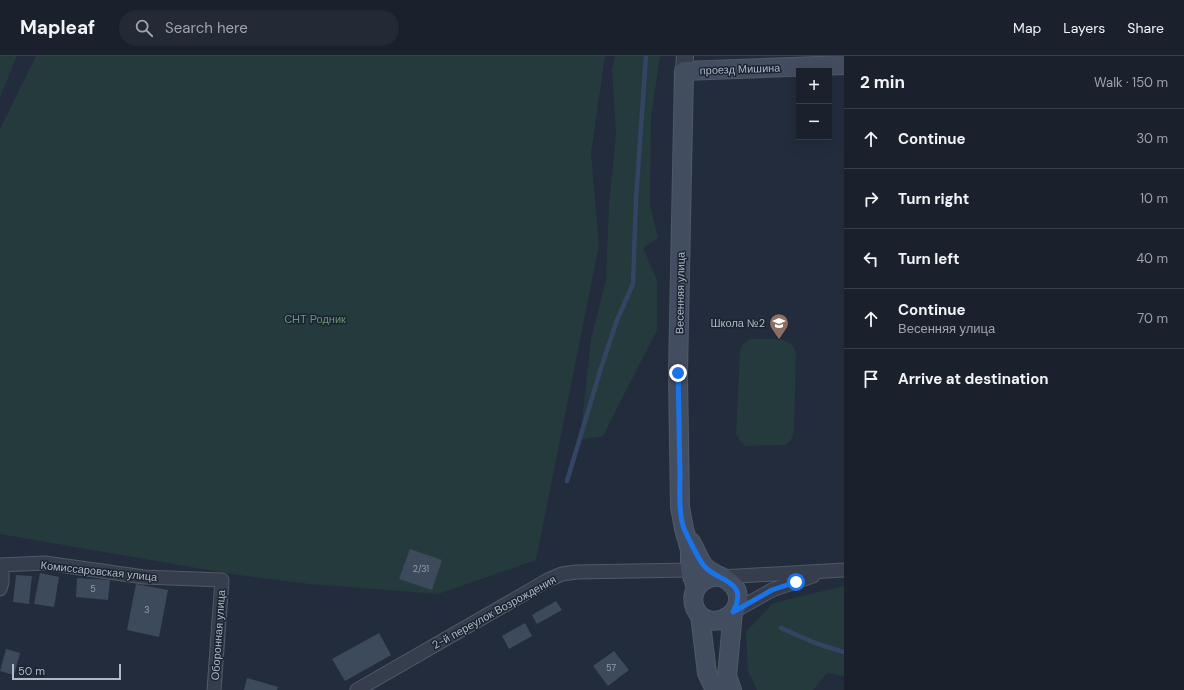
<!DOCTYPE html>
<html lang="en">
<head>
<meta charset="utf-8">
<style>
	:root { --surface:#1a212d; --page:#232935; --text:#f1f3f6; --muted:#9fa3aa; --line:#383e49 }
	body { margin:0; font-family:"DM Sans",sans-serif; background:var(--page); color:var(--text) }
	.controls { position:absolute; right:12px; top:12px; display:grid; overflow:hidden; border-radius:0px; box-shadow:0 4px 16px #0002 }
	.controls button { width:36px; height:36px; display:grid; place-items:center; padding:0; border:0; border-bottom:1px solid var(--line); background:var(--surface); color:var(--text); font:20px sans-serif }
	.scale { position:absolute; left:12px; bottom:10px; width:109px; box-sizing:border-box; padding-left:4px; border:2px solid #b1b9c8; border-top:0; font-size:11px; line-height:14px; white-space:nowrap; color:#b1b9c8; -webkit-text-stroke:3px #1b2331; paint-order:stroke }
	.stop { position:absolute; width:12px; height:12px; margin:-9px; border:3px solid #1a73e8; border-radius:50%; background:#fff }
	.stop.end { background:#1a73e8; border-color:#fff; box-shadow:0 1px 4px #0008 }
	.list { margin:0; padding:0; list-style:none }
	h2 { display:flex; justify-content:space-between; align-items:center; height:52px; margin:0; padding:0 16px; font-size:17px }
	h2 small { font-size:13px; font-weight:400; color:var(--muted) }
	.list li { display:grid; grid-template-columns:26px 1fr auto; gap:12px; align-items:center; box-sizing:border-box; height:60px; padding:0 16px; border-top:1px solid var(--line) }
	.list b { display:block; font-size:15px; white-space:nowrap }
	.list p { margin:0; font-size:13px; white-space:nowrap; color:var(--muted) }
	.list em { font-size:13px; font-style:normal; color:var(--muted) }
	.icon { flex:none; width:22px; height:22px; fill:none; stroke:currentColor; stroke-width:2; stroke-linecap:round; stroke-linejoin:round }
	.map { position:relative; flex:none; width:844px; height:634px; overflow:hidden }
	header { display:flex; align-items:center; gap:24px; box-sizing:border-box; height:56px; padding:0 20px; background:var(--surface); border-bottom:1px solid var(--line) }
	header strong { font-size:19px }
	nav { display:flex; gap:22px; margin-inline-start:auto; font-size:14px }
	.search { width:280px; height:36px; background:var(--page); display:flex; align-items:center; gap:10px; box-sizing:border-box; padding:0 14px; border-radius:22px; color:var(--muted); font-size:15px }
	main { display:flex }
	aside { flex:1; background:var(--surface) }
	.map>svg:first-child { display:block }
	.green { fill:#243a3d }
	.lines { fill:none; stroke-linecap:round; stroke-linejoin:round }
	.stream { stroke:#334563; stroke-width:4.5 }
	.building { fill:#3d4a5c }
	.minor-casing { stroke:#515967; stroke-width:15 }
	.tertiary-casing { stroke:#515967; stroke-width:18 }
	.secondary-casing { stroke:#515967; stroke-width:20 }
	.minor { stroke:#363e4d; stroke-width:13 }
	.tertiary { stroke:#363e4d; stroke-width:16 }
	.secondary { stroke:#434d60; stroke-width:18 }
	.route { stroke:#1a73e8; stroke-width:5 }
	.labels { text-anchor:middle; stroke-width:3; stroke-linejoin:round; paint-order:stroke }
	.number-label { font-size:9px; fill:#949dad }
	.street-label { font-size:11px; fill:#b1b9c8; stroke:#1b2331 }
	.park-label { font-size:11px; fill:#679a74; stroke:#1b2331 }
	.poi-label { font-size:11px; fill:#b1b9c8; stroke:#1b2331; text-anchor:end }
</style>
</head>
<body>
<header>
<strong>Mapleaf</strong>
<div class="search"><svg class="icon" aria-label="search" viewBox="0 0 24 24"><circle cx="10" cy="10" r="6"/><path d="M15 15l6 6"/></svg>Search here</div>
<nav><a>Map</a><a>Layers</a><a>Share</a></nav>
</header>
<main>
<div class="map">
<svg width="844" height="634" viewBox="0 0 844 634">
	<rect width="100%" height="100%" fill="#222c3c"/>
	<!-- green -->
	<path class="green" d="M0,0H17L0,41Z
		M36,0H605L591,97L599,189L536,504L438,538L309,528L231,518L0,478V73Z
		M615,0H660L651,61L650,150L658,182L643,192L657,224V274L603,380L580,384L591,283L606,224L609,149L616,78L612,13Z
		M750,283H781L791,288L796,296L794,375L791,384L785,389L745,390L740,385L736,378L740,294L743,288Z
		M844,530V620L827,617L813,634H757L748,615L746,576L773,547Z"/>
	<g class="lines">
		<!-- stream -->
		<path class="stream" d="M567,425L601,312L617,264L633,228L636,143L646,0
			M781,572L815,587L844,596"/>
	</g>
	<!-- building -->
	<path class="building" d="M410,493L442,504L432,534L399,523Z
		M40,517L59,521L54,551L34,548Z
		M16,519L32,520L29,548L13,546Z
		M77,522L110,524L108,544L76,541Z
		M136,528L168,534L159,581L127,574Z
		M556,545L562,554L537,568L532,559Z
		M525,567L532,580L509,593L502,580Z
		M379,577L391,599L345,625L332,603Z
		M6,593L20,597L14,619L0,615Z
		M614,595L629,614L608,630L593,610Z
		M247,622L278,631L277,634H244Z"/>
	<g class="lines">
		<!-- minor casing -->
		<g class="minor-casing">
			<path id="minor" d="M0,509L45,507L144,521L222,524L214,634
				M721,521L844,514
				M0,533L2,527V509
				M733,556L772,534L813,520
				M357,634L548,524L562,518L577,516L690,514"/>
		</g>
		<!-- tertiary casing -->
		<g class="tertiary-casing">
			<path id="tertiary" d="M684,15L685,0"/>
		</g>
		<!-- secondary casing -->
		<g class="secondary-casing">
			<path id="secondary" d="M691,486C696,494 698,502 704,510C714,521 732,521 737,536C745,562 706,577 695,552C688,534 703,519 721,521
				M696,531L690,514V494L684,473L680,451L678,317L684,15L844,9
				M700,559L707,617L715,634
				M732,634L727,620L733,556"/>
		</g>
		<!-- minor -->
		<use href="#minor" class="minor"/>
		<!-- tertiary -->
		<use href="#tertiary" class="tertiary"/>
		<!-- secondary -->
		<use href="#secondary" class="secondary"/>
	</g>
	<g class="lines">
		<!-- route -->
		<path class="route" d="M678,317C679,350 679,382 680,415C680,431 678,460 685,475C690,485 697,501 704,510C718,526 750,524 733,556L772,534L796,526"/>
	</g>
	<!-- icons -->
	<defs>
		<g id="school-pin" transform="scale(1)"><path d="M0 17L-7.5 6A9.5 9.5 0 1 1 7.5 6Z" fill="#8d6e63" stroke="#1b2331"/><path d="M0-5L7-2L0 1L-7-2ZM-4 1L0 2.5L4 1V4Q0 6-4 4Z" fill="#fff"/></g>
	</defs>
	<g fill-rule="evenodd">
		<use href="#school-pin" x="779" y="267"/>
	</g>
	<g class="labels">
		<!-- number labels -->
		<g class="number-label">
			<text x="421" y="516">2/31</text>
			<text x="93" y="536">5</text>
			<text x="147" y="557">3</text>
			<text x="611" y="615">57</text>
		</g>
		<!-- street labels -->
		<g class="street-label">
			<text transform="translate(740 13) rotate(-2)" y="4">проезд Мишина</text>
			<text transform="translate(680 237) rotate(-89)" y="4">Весенняя улица</text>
			<text transform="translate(99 515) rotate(6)" y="4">Комиссаровская улица</text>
			<text transform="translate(494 556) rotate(-29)" y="4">2-й переулок Возрождения</text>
			<text transform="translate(218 579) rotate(-86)" y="4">Оборонная улица</text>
		</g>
		<!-- park labels -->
		<g class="park-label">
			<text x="315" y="267">СНТ Родник</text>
		</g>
		<!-- poi labels -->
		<g class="poi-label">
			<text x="765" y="271">Школа №2</text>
		</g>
	</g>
</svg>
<div class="controls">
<button>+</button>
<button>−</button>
</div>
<div class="scale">50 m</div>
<div class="stop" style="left:796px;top:526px"></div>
<div class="stop end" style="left:678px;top:317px"></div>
</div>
<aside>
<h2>2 min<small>Walk · 150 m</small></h2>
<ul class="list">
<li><svg class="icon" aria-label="ahead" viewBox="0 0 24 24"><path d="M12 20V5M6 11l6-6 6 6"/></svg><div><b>Continue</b></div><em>30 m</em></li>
<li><svg class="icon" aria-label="right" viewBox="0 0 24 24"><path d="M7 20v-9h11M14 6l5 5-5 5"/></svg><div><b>Turn right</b></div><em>10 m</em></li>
<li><svg class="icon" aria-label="left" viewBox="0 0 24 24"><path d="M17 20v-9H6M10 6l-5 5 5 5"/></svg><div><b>Turn left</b></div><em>40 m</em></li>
<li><svg class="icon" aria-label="ahead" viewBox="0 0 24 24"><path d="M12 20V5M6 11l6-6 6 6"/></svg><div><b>Continue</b><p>Весенняя улица</p></div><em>70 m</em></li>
<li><svg class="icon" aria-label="arrive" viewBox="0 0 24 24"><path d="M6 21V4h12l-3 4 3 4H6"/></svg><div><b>Arrive at destination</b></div></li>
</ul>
</aside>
</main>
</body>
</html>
